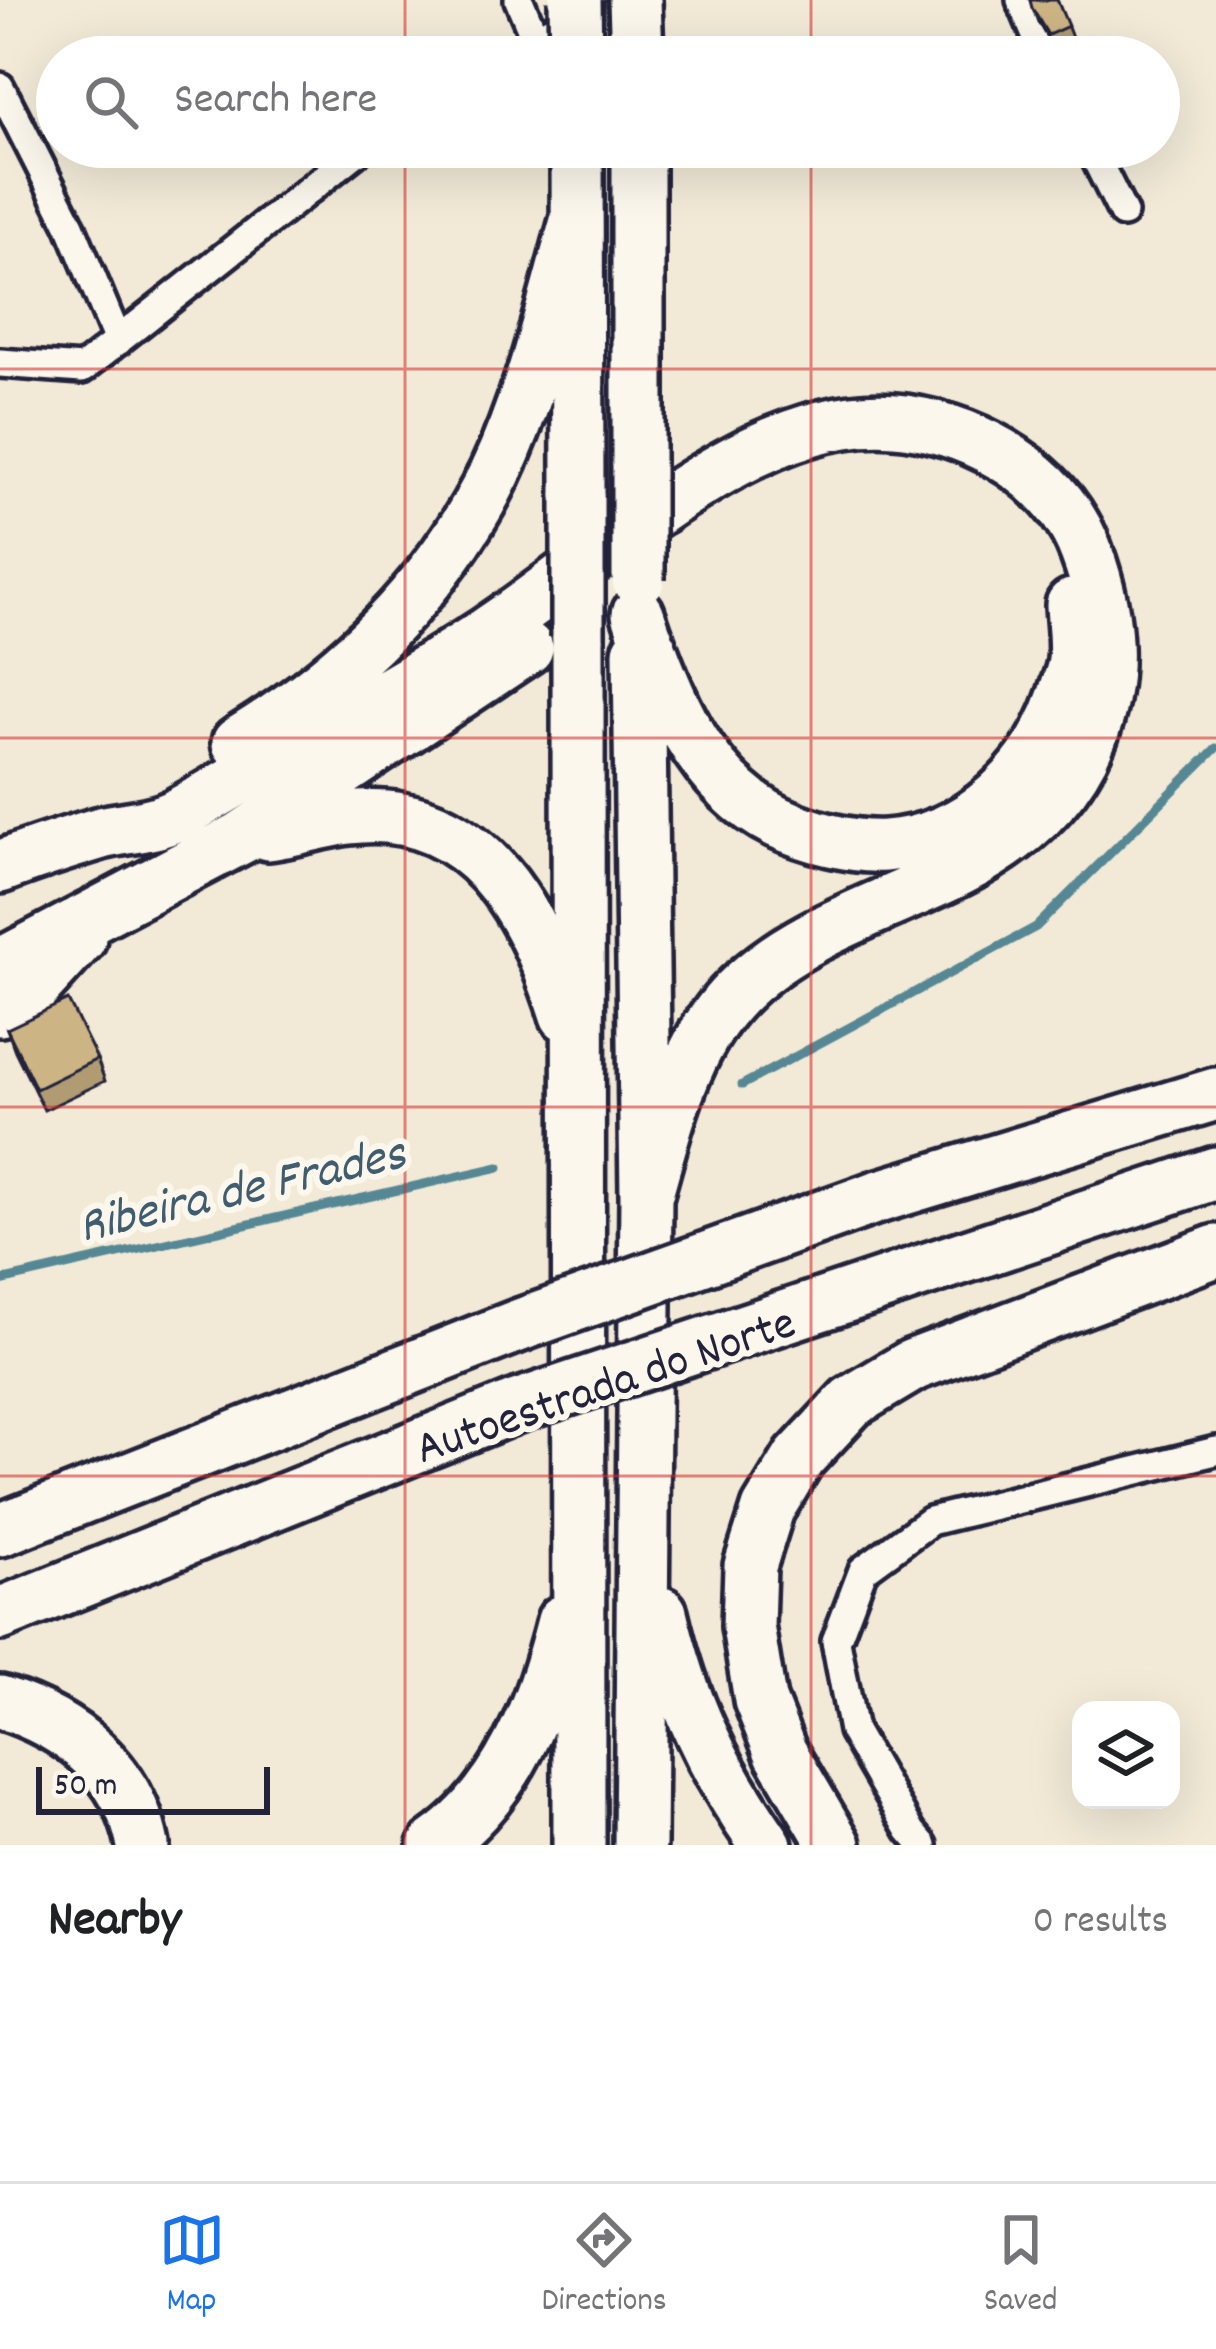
<!DOCTYPE html>
<html lang="en">
<head>
<meta charset="utf-8">
<style>
	:root { --surface:#fff; --page:#f2f2f2; --text:#202124; --muted:#757577; --line:#e0e0e0; --accent:#1a73e8 }
	body { margin:0; font-family:Dekko,sans-serif; background:var(--page); color:var(--text) }
	.controls { position:absolute; right:36px; bottom:36px; display:grid; overflow:hidden; border-radius:24px; box-shadow:0 12px 48px #0002 }
	.controls button { width:108px; height:108px; display:grid; place-items:center; padding:0; border:0; border-bottom:3px solid var(--line); background:var(--surface); color:var(--text); font:60px sans-serif }
	.scale { position:absolute; left:36px; bottom:30px; width:234px; box-sizing:border-box; padding-left:12px; border:6px solid #22223b; border-top:0; font-size:33px; line-height:42px; white-space:nowrap; color:#22223b; -webkit-text-stroke:9px #fbf7ec; paint-order:stroke }
	.list { margin:0; padding:0; list-style:none }
	h2 { display:flex; justify-content:space-between; align-items:center; height:156px; margin:0; padding:0 48px; font-size:51px }
	h2 small { font-size:39px; font-weight:400; color:var(--muted) }
	.icon { flex:none; width:66px; height:66px; fill:none; stroke:currentColor; stroke-width:2; stroke-linecap:round; stroke-linejoin:round }
	.map { position:relative; flex:none; width:1216px; height:1845px; overflow:hidden }
	.search { position:absolute; background:var(--surface); box-shadow:0 12px 48px #0002; left:36px; right:36px; top:36px; height:132px; display:flex; align-items:center; gap:30px; box-sizing:border-box; padding:0 42px; border-radius:66px; color:var(--muted); font-size:45px }
	.sheet { height:336px; background:var(--surface) }
	nav { display:flex; justify-content:space-around; align-items:center; box-sizing:border-box; height:168px; border-top:3px solid var(--line); background:var(--surface); font-size:33px; color:var(--muted) }
	nav a { display:grid; justify-items:center; gap:6px }
	nav .on { color:var(--accent) }
	.map>svg:first-child { display:block }
	.lines { fill:none; stroke-linecap:round; stroke-linejoin:round }
	.stream { stroke:#568794; stroke-width:9 }
	.street-casing { stroke:#22223b; stroke-width:36 }
	.highway-casing { stroke:#22223b; stroke-width:60 }
	.street { stroke:#fbf7ec; stroke-width:27 }
	.highway { stroke:#fbf7ec; stroke-width:51 }
	.highway-bridge-casing { stroke:#22223b; stroke-width:60; stroke-linecap:butt }
	.highway-bridge { stroke:#fbf7ec; stroke-width:51 }
	.wall { fill:#b09b72; stroke:#22223b; stroke-width:3 }
	.building { fill:#cdb484; stroke:#22223b; stroke-width:3 }
	.grid { fill:none; stroke:#d62828; stroke-width:3; stroke-opacity:0.55 }
	.labels { text-anchor:middle; stroke-width:12; stroke-linejoin:round; paint-order:stroke }
	.street-label { font-size:48px; fill:#22223b; stroke:#fbf7ec }
	.water-label { font-size:51px; font-style:italic; fill:#405d6f; stroke:#fbf7ec }
</style>
</head>
<body>
<div class="map">
<svg width="1216" height="1845" viewBox="0 0 1216 1845">
	<rect width="100%" height="100%" fill="#f2ead7"/>
	<filter id="ink" filterUnits="userSpaceOnUse"><feTurbulence type="fractalNoise" baseFrequency=".00833" numOctaves="2"/><feDisplacementMap in="SourceGraphic" scale="24" xChannelSelector="R" yChannelSelector="G"/><feConvolveMatrix kernelMatrix="1 2 1 2 8 2 1 2 1" color-interpolation-filters="sRGB"/></filter>
	<g filter="url(#ink)">
		<g class="lines">
			<!-- stream -->
			<path class="stream" d="M742,1085L1036,927L1216,748
				M0,1281L499,1167"/>
			<!-- street casing -->
			<g class="street-casing">
				<path id="street" d="M519,0L536,40
					M1021,0L1045,57
					M506,57L581,12
					M0,87L70,225L118,341
					M1090,147L1123,213
					M0,363L82,369L363,147
					M923,1845L910,1830L853,1731L836,1641L863,1570L930,1521L1216,1451"/>
			</g>
			<!-- highway casing -->
			<g class="highway-casing">
				<path id="highway" d="M635,0L637,57
					M577,147L578,496
					M638,466V147
					M638,614C664,692 699,784 778,822C808,836 852,848 885,846C971,840 1038,773 1064,695C1067,684 1073,672 1074,660C1076,643 1073,623 1072,605
					M578,637L579,1845
					M639,652L646,1197L640,1845
					M238,743C348,676 437,590 495,473C533,393 553,302 577,218
					M268,834C307,829 345,813 386,817C491,826 538,927 566,1015
					M0,867C33,854 68,843 101,833C125,827 152,827 174,816C205,800 235,780 266,763C341,721 415,680 487,633C602,558 760,400 905,421C980,432 1058,475 1086,551C1137,688 1090,804 959,870C888,906 802,930 743,986C685,1039 667,1124 646,1197
					M0,965L241,838L527,648
					M0,1010L26,997L80,938
					M877,1197L1216,1094
					M901,1278L1216,1173
					M0,1530L520,1325
					M661,1613C682,1703 713,1769 766,1845
					M0,1614L517,1406
					M0,1702C71,1724 128,1769 143,1845
					M435,1845C509,1794 542,1704 563,1621
					M835,1845L781,1753L760,1700L748,1626L750,1566L768,1509L799,1458L851,1402L913,1365L1216,1251"/>
			</g>
			<!-- street -->
			<use href="#street" class="street"/>
			<!-- highway -->
			<use href="#highway" class="highway"/>
			<!-- highway-bridge casing -->
			<g class="highway-bridge-casing">
				<path id="highway-bridge" d="M575,0L576,57
					M638,466V580
					M578,496V637
					M520,1325L877,1197
					M517,1406L901,1278"/>
			</g>
			<!-- highway-bridge -->
			<use href="#highway-bridge" class="highway-bridge"/>
		</g>
		<!-- wall -->
		<path class="wall" d="M1030,0H1057L1073,40L1054,50L1038,22Z
			M7,1029L97,1059L105,1081L44,1110L15,1051Z"/>
		<!-- building -->
		<path class="building" d="M1030,0H1057L1068,26L1048,35L1032,8Z
			M68,1000L97,1059L36,1089L7,1029Z"/>
	</g>
	<!-- grid -->
	<path class="grid" d="M405,0V57M811,0V57M405,147V1845M811,147V1845M0,369H1216M0,738H1216M0,1107H1216M0,1476H1216"/>
	<g class="labels">
		<!-- street labels -->
		<g class="street-label">
			<text transform="translate(604 1382) rotate(-19)" y="17">Autoestrada do Norte</text>
		</g>
		<!-- water labels -->
		<g class="water-label">
			<text transform="translate(241 1186) rotate(-13)" y="18">Ribeira de Frades</text>
		</g>
	</g>
</svg>
<div class="controls">
<button><svg class="icon" aria-label="layers" viewBox="0 0 24 24"><path d="M12 4l9 5-9 5-9-5zM3 14l9 5 9-5"/></svg></button>
</div>
<div class="scale">50 m</div>
<div class="search"><svg class="icon" aria-label="search" viewBox="0 0 24 24"><circle cx="10" cy="10" r="6"/><path d="M15 15l6 6"/></svg>Search here</div>
</div>
<section class="sheet">
<h2>Nearby<small>0 results</small></h2>
<ul class="list">
</ul>
</section>
<nav>
<a class="on"><svg class="icon" aria-label="map" viewBox="0 0 24 24"><path d="M3 6l6-2 6 2 6-2v14l-6 2-6-2-6 2zM9 4v14M15 6v14"/></svg>Map</a>
<a><svg class="icon" aria-label="directions" viewBox="0 0 24 24"><path d="M12 3l9 9-9 9-9-9zM9 14v-3h6M13 9l2 2-2 2"/></svg>Directions</a>
<a><svg class="icon" aria-label="saved" viewBox="0 0 24 24"><path d="M7 4h10v16l-5-4-5 4z"/></svg>Saved</a>
</nav>
</body>
</html>
